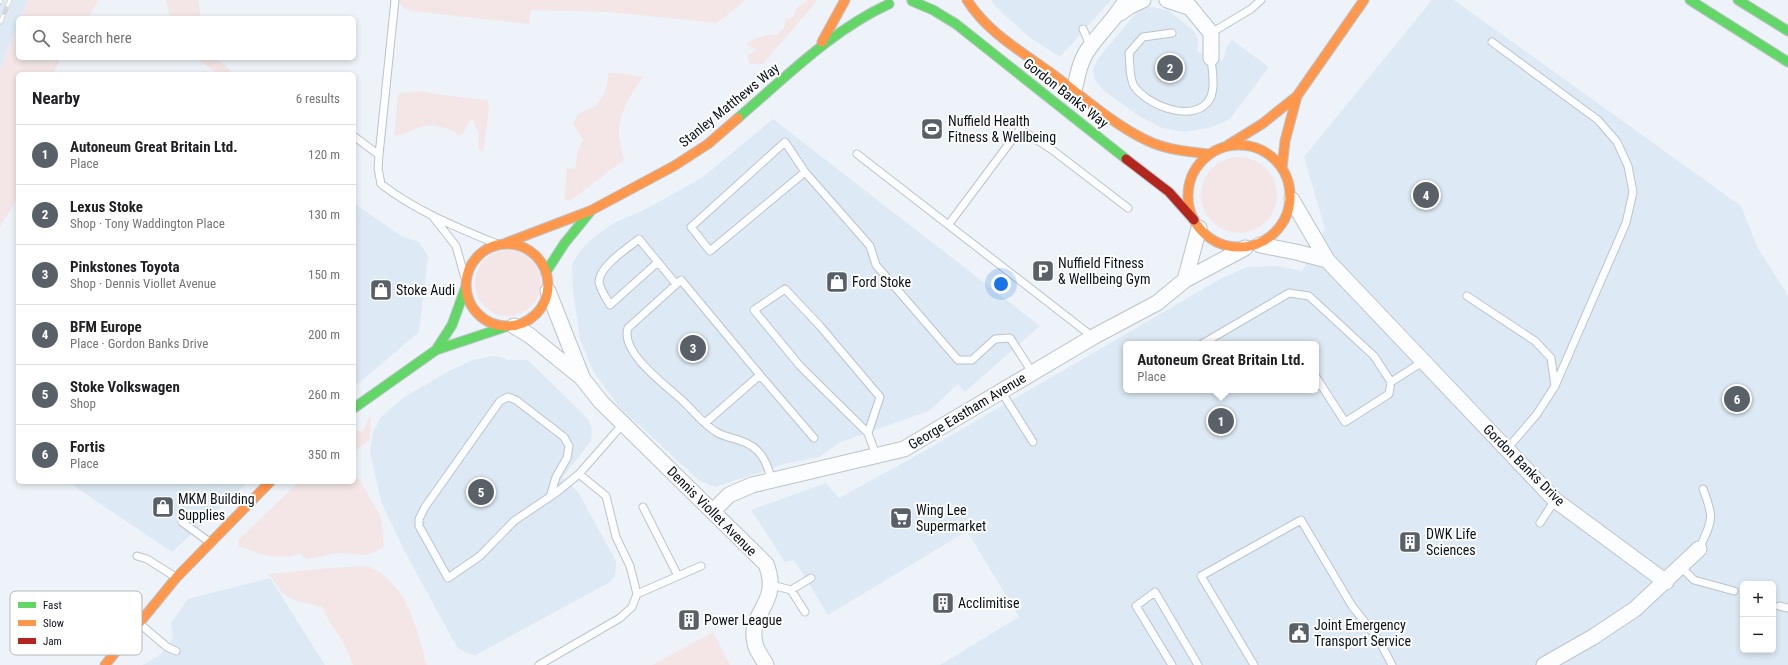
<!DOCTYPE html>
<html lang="en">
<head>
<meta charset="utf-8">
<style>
	:root { --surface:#fff; --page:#f6f6f6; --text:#202124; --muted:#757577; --line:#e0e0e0; --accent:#596067 }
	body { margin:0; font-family:"Roboto Condensed",sans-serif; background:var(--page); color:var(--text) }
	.controls { position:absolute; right:12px; bottom:12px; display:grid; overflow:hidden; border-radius:6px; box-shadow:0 2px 6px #0003 }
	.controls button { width:36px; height:36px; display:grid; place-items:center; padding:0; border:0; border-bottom:1px solid var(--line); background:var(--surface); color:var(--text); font:20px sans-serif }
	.you { position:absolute; left:1001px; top:284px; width:14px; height:14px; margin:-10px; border:3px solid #fff; border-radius:50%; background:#1a73e8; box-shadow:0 0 0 6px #1a73e833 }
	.badge { display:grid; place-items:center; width:26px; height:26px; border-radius:50%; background:var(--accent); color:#fff; font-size:13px; font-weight:700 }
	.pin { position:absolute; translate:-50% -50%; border:2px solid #fff; box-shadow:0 1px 4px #0006 }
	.popup { position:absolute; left:1123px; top:341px; width:196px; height:52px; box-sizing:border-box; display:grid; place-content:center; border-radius:6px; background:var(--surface); filter:drop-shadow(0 1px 3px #0005); font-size:13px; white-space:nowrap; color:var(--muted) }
	.popup b { font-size:15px; color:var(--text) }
	.popup::after { content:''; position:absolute; left:50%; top:100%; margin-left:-8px; border:8px solid transparent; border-top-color:var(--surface) }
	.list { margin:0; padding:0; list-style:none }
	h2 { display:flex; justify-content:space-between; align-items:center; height:52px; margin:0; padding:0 16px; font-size:17px }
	h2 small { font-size:13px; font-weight:400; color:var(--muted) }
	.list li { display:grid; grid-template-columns:26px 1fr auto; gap:12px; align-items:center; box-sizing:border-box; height:60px; padding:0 16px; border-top:1px solid var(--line) }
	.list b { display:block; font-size:15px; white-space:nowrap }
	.list p { margin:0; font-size:13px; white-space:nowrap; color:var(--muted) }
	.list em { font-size:13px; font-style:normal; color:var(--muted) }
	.icon { flex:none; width:22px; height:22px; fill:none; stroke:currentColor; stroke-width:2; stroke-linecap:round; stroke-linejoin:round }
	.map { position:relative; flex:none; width:1788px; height:665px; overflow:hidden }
	.search { position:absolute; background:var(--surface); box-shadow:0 2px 6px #0003; left:16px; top:16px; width:340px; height:44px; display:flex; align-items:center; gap:10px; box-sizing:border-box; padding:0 14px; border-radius:6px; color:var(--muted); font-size:15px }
	.panel { position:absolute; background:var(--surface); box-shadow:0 2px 6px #0003; left:16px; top:72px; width:340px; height:412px; border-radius:6px }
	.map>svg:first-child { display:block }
	.built { fill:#ddeaf5; fill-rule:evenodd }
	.green { fill:#f4e6e6 }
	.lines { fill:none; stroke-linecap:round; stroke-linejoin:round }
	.lane-casing { stroke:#bcc3ca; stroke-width:9 }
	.street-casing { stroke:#bcc3ca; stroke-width:17 }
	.fast-casing { stroke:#bcc3ca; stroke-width:11 }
	.slow-casing { stroke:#bcc3ca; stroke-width:11 }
	.jam-casing { stroke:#bcc3ca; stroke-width:11 }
	.lane { stroke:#fcfdfe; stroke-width:7 }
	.street { stroke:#fcfdfe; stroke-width:15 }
	.fast { stroke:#63d668; stroke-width:9 }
	.slow { stroke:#ff974d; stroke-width:9 }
	.jam { stroke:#b3261e; stroke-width:9 }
	.rail-casing { stroke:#d4d6d9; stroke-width:4.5 }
	.rail { stroke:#fff; stroke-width:3; stroke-dasharray:9; stroke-linecap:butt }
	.labels { text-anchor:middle; stroke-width:4; stroke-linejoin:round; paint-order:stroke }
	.street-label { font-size:14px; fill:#091119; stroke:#fff }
	.poi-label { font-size:14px; fill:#091119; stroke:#fff; text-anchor:start }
	.key { fill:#fff; stroke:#b5b8ba; stroke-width:1 }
	.key-label { font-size:11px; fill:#091119 }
</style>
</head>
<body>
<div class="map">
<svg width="1788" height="665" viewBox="0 0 1788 665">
	<rect width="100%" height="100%" fill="#edf3f8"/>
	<!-- built -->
	<path class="built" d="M0,0H28L20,18H18V23L0,70Z
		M991,0H1111L1060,57L1029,37L995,6Z
		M1432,0H1454L1741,206L1757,246L1788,296V665H940L1019,617L967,531L828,615L794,560L785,562L751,510L826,483L839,498L921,453L1222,278L1247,267L1276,266L1302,271L1325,229L1304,157ZM1126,344H1316V390H1126ZM1743,584H1773V650H1743Z
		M1152,7L1168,10L1194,31L1198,40V52L1223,60L1227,46L1232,40L1269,67L1230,119L1212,127L1186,132L1162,128L1139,116L1103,90L1095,80L1093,70L1097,60L1136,13L1144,8Z
		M773,119L1040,326L965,392L958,384L929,411L841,442L819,457L788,463L715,487L700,481L620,408L593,371L580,339L573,291L572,264L580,251L593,238L614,223L646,209L703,177Z
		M354,203L401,236L419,242L428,256L419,332L354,387Z
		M492,356L501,357L507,360H528L588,419L592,429L591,441L562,478L578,492L616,561V569L615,575L610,582L476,655L469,654L458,648L454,642L405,552L381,502L370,451L373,433L380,418L403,398L447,372L473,360Z
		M68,482H248L172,552Z
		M270,578L325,665H143L161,654L167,647L173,638L171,623L188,599Z"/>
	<!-- green -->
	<path class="green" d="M28,0H99L87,18H20Z
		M166,0H198L201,18H170Z
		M399,0H746L717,23L609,12L531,10L529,24L412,11C405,9 401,7 399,0Z
		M807,0H816L815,3L763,64H750L747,55L757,50L746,44C756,37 765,34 777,35L784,28L785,19L793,17L795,10Z
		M18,23V58H61L53,74H18V197L0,227V70Z
		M196,58H216L235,74H218Z
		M608,73H619L643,77C632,93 619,112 619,132C619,141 622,151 624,160L570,201L564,199L567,168L575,169L578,150L583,140L573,123C578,113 585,109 595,107C604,95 608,88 608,73Z
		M419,91C442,95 464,98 488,100L489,109L483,153L478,148L479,134L472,118L462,134L458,135C453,130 447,128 440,127C418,122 414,133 394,136L398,96L400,93Z
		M1201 195a38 38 0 1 1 76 0a38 38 0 1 1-76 0Z
		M475 283a33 33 0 1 1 66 0a33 33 0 1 1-66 0Z
		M369,417L371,418L370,440L354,452V432L356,430L361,432L364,429Z
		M354,476L359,479L381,517L384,546C367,559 362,554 342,553C331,553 318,558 307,559L300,554C279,560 259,555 239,546L238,540L299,482H354Z
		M368,566C408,583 416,628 427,665H353C346,643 331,627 322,607L294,600L283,594L268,574L329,568Z
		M713,632L730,665H652Z"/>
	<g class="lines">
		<!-- lane casing -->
		<g class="lane-casing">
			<path id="lane" d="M395,0L379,155L378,168L381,184C416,211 456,227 497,244
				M1083,29L1090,45
				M1172,33L1143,37L1129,53C1130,62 1129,78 1134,86C1147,105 1189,122 1207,103C1217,92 1212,71 1211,58
				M1211,33L1251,9L1261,0
				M1492,42L1598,120L1617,142L1628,166L1633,192L1626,223L1555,386L1537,414L1507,449
				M355,137L379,155
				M857,154L1093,337
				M805,172L710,251L691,227L785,142L805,172L870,246L876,265L958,360H972L995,339L1010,338L1032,372
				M434,218L456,246L465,278
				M949,224L1020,129L1051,149L1128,208
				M658,262L610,305C606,298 600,289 599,282C599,266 628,248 639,239L676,284
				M1467,296L1535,341L1551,358L1555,386
				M1202,344L1289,293L1309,296L1374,356L1391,382L1424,361
				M760,375L814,438
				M1316,377L1345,422L1389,394L1391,382
				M1001,391L1033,442
				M705,423L760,375L681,280L628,328C619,353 670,388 686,404C696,414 705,426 718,433C725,437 734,438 741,441C760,447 768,462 771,480
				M868,433L880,397L820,326L785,289L754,310L800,366L868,433L876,455
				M550,497L556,477L567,458L569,446L564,437L516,400L508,397L500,401L425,507L419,519V526L448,578L480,556L514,521L557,492L579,474L623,424
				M643,507L678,576
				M182,522L208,541
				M1540,523L1555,500
				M1699,549C1712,521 1715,519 1703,489
				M137,556L147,559L174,576
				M1681,567L1694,580L1734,591
				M772,585L791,590L811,578
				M791,590L805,612
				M637,594L701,566
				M1779,606L1788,608
				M140,624L167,647L176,651
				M539,665L620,618L632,607L637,594L630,566L616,537L606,496L579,474
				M1172,665L1136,606L1155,592L1198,665
				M1254,665L1201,576L1301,520L1352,606L1379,640L1392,665"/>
		</g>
		<!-- street casing -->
		<g class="street-casing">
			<path id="street" d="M1167,0L1191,8
				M1184,0L1211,33V58
				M1120,13L1130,6L1143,0
				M1074,90C1078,75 1080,59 1090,47C1102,30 1116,18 1126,0
				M1292,200L1327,260L1555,500L1666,582
				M1260,245L1296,252L1327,260
				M1185,280L1199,228
				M548,291L582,377
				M514,326L529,335L582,378L601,402L766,564C782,604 747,612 755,643C756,651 763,658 766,665
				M713,511L729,495L752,485L904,449L1093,337L1157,303L1185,280L1245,248
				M1544,665L1593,637L1635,609L1699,549"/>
		</g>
		<!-- fast casing -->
		<g class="fast-casing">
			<path id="fast" d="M1690,0L1788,62
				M1738,0L1788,31
				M912,1L933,10L956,24L1126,159
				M738,118C786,77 832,30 889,4
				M546,272L564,244L590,212
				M436,350L452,325L465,289
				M354,408L436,350L508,326"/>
		</g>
		<!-- slow casing -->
		<g class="slow-casing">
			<path id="slow" d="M967,0C988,33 1021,51 1051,73C1082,96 1111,123 1146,140C1166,150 1186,151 1208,154
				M822,42L845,0
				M1188 196a51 51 0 1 1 102 0a51 51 0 1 1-102 0Z
				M1228,145L1262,124L1297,96L1364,0
				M1282,168L1285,141L1297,96
				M506,243L590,211L674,166L708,144L738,118
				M466 285a41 41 0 1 1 82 0a41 41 0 1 1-82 0Z
				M105,665L176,578L270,482"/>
		</g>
		<!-- jam casing -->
		<g class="jam-casing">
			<path id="jam" d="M1126,159L1169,192L1194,220"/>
		</g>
		<!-- lane -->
		<use href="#lane" class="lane"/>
		<!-- street -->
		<use href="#street" class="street"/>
		<!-- fast -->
		<use href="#fast" class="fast"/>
		<!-- slow -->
		<use href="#slow" class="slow"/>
		<!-- jam -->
		<use href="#jam" class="jam"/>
		<!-- rail casing -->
		<g class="rail-casing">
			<path id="rail" d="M0,3L1,0
				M0,23L10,0"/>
		</g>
		<!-- rail -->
		<use href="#rail" class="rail"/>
	</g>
	<!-- icons -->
	<defs>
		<g id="stadium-square" transform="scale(1.15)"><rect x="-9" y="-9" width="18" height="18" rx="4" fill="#596067" stroke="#fff"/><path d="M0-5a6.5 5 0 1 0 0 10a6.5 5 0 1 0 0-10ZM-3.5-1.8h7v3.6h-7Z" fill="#fff"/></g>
		<g id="parking-square" transform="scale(1.15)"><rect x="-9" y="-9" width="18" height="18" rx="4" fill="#596067" stroke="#fff"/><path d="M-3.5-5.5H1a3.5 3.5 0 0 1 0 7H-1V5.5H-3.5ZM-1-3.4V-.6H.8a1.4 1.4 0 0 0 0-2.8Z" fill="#fff"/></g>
		<g id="shop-square" transform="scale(1.15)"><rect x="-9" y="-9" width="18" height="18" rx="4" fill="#596067" stroke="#fff"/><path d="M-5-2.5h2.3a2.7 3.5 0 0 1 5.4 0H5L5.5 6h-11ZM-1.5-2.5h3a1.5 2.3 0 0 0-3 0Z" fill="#fff"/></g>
		<g id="supermarket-square" transform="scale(1.15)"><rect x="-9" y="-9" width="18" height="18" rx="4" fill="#596067" stroke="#fff"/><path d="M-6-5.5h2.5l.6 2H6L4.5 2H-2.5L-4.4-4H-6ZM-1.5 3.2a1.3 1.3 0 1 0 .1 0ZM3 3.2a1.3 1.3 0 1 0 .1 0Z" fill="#fff"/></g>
		<g id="building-square" transform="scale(1.15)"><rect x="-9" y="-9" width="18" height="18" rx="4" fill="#596067" stroke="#fff"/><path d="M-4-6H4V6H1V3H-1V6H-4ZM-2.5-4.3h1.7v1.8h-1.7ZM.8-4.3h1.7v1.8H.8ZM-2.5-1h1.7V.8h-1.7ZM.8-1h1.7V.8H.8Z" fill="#fff"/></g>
		<g id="civic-square" transform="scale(1.15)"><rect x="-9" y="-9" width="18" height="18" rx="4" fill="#596067" stroke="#fff"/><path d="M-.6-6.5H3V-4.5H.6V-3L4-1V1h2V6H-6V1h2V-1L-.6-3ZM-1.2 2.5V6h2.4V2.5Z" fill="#fff"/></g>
	</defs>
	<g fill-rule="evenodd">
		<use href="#stadium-square" x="932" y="129"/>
		<use href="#parking-square" x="1043" y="271"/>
		<use href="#shop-square" x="837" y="282"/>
		<use href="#shop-square" x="381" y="290"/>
		<use href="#shop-square" x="163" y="507"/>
		<use href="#supermarket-square" x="901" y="518"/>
		<use href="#building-square" x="1410" y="542"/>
		<use href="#building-square" x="943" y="603"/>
		<use href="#building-square" x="689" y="620"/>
		<use href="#civic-square" x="1299" y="633"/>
	</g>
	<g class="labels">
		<!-- street labels -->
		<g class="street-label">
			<text transform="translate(1066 93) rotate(38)" y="5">Gordon Banks Way</text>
			<text transform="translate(729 105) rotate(-39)" y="5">Stanley Matthews Way</text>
			<text transform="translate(967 411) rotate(-31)" y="5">George Eastham Avenue</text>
			<text transform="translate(1524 465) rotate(45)" y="5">Gordon Banks Drive</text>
			<text transform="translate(712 511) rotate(45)" y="5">Dennis Viollet Avenue</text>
		</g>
		<!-- poi labels -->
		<g class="poi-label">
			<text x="948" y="126">Nuffield Health<tspan x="948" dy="16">Fitness &amp; Wellbeing</tspan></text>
			<text x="1058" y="268">Nuffield Fitness<tspan x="1058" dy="16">&amp; Wellbeing Gym</tspan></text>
			<text x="852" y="287">Ford Stoke</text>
			<text x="396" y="295">Stoke Audi</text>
			<text x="178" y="504">MKM Building<tspan x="178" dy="16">Supplies</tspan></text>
			<text x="916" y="515">Wing Lee<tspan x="916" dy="16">Supermarket</tspan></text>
			<text x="1426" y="539">DWK Life<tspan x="1426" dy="16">Sciences</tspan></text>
			<text x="958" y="608">Acclimitise</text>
			<text x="704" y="625">Power League</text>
			<text x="1314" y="630">Joint Emergency<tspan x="1314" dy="16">Transport Service</tspan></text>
		</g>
	</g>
	<!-- legend -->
	<rect x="10" y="591" width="132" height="64" rx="6" class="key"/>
	<rect x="18" y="602" width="18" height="6" fill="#63d668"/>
	<rect x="18" y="620" width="18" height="6" fill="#ff974d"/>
	<rect x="18" y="638" width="18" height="6" fill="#b3261e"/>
	<g class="key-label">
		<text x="43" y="609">Fast</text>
		<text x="43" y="627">Slow</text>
		<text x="43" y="645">Jam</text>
	</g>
</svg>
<div class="controls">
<button>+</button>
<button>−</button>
</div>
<div class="you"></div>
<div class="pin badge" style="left:1221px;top:421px">1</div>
<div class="popup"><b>Autoneum Great Britain Ltd.</b>Place</div>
<div class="pin badge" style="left:1170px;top:68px">2</div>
<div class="pin badge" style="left:693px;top:348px">3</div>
<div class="pin badge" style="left:1426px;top:195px">4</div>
<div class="pin badge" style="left:481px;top:492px">5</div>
<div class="pin badge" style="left:1737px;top:399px">6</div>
<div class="search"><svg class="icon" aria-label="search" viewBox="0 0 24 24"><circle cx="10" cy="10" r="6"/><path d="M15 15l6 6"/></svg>Search here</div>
<section class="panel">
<h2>Nearby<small>6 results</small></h2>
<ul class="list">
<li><span class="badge">1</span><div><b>Autoneum Great Britain Ltd.</b><p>Place</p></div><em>120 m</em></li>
<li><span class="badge">2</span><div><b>Lexus Stoke</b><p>Shop · Tony Waddington Place</p></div><em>130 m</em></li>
<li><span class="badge">3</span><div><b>Pinkstones Toyota</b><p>Shop · Dennis Viollet Avenue</p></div><em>150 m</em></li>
<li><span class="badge">4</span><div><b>BFM Europe</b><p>Place · Gordon Banks Drive</p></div><em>200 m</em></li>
<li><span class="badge">5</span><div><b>Stoke Volkswagen</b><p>Shop</p></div><em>260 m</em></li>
<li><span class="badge">6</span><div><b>Fortis</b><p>Place</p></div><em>350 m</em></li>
</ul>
</section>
</div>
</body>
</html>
